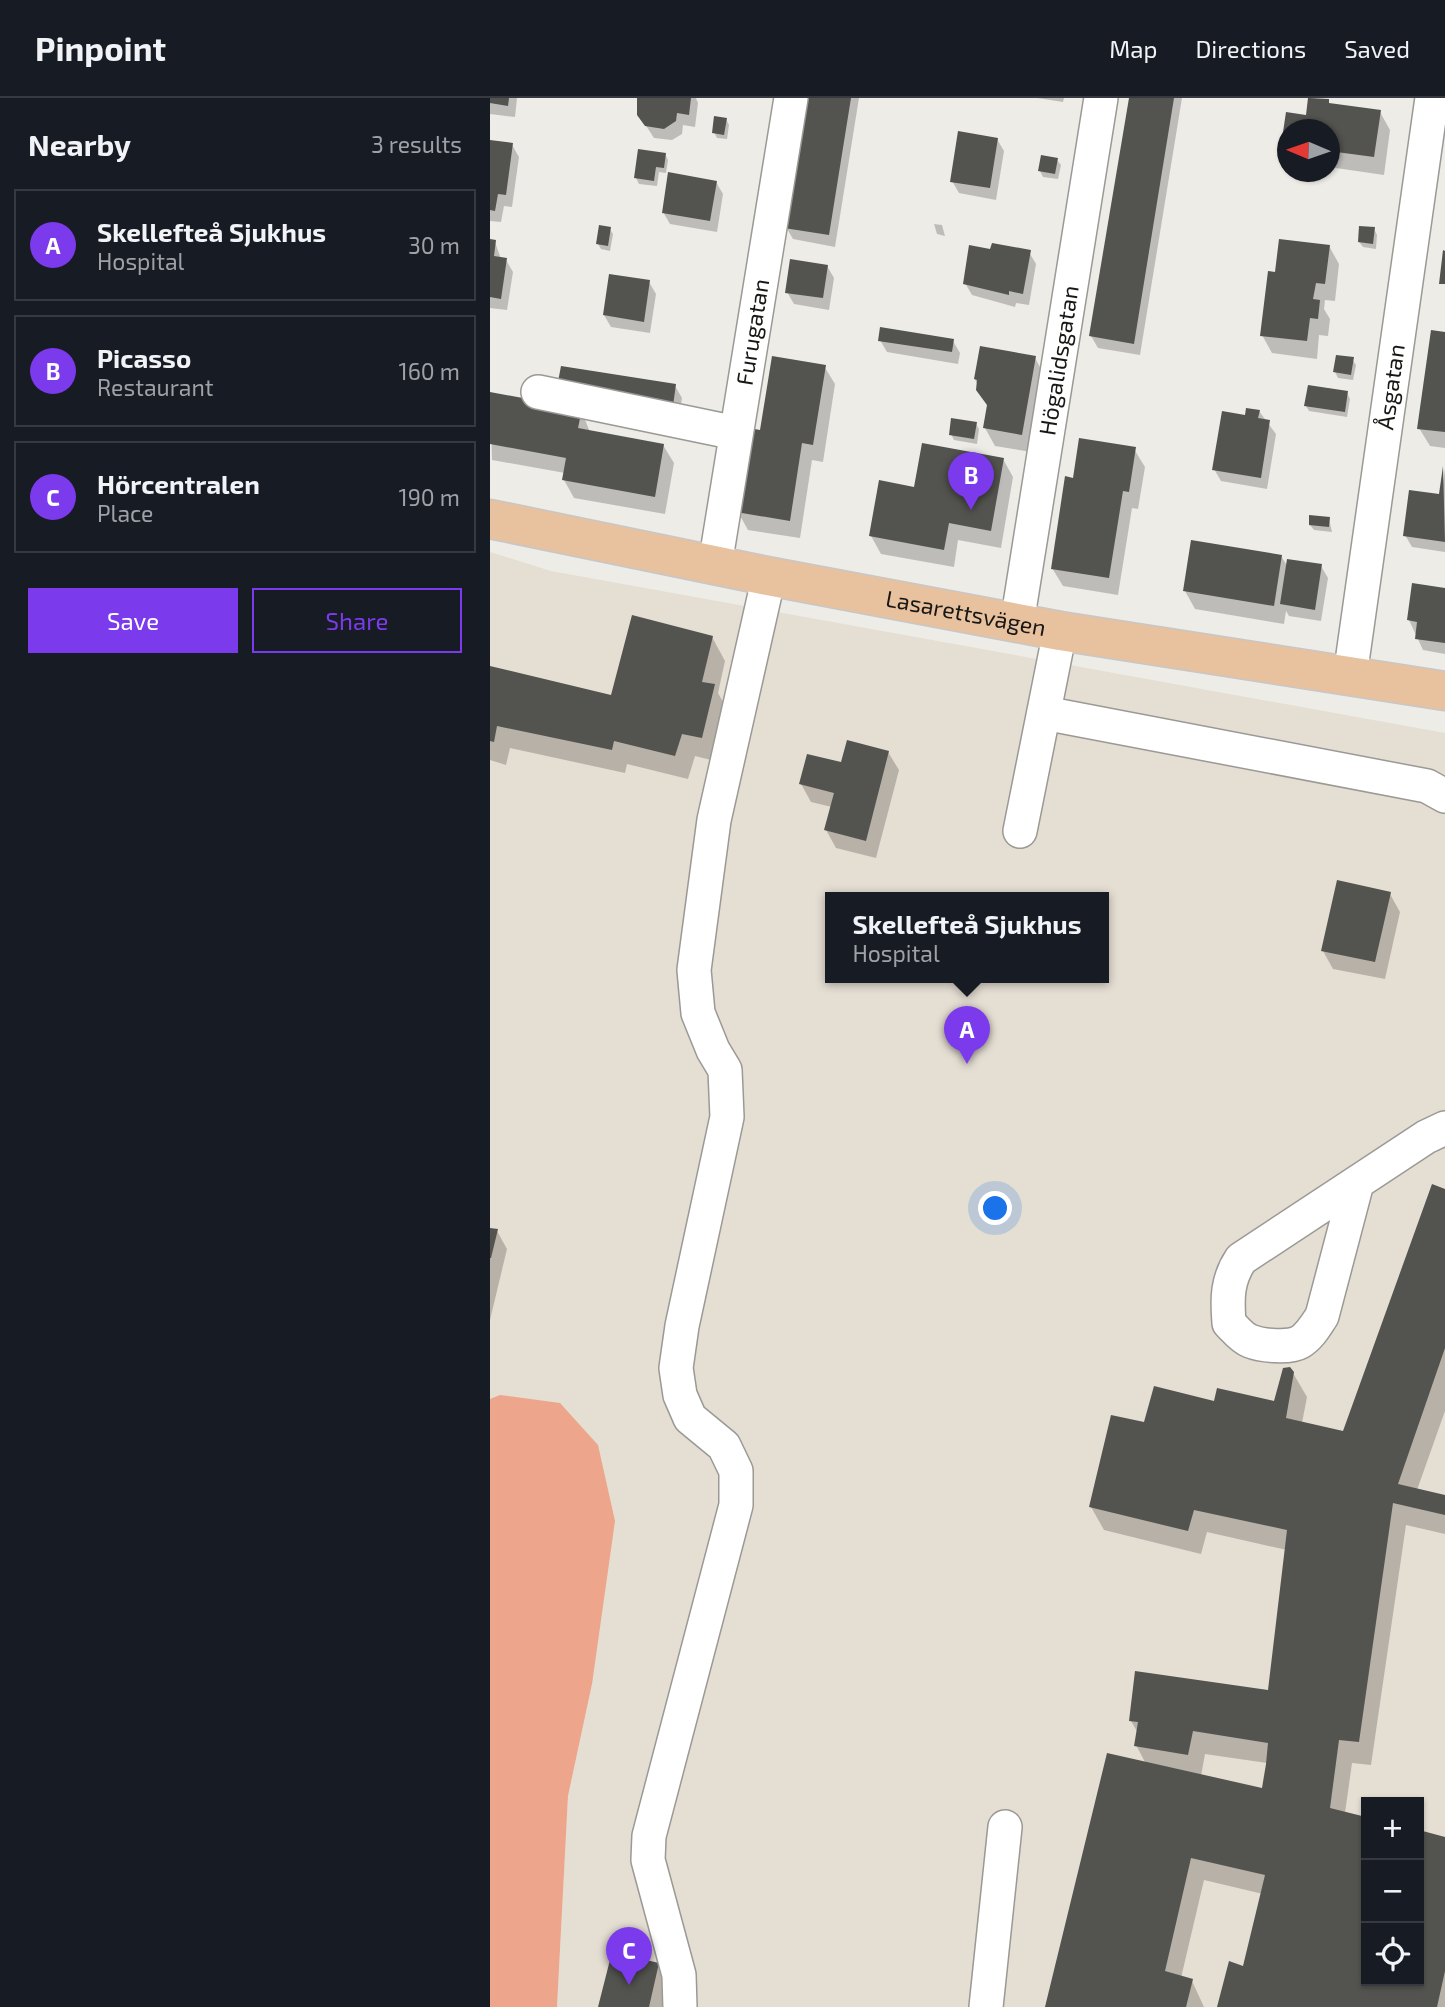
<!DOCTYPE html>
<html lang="en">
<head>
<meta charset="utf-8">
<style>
	:root { --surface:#171b24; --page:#242831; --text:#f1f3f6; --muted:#9ea1a6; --line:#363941; --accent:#7c3aed }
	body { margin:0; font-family:"Exo 2",sans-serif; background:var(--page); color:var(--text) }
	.controls { position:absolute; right:21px; bottom:21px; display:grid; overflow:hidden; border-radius:0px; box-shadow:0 2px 5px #0004 }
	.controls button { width:63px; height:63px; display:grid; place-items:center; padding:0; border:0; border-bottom:2px solid var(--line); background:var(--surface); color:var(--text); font:35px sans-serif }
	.compass { position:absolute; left:787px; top:21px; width:63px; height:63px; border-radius:50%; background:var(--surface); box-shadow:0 2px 5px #0004; rotate:272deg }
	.you { position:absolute; left:506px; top:1111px; width:24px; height:24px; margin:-18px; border:5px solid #fff; border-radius:50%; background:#1a73e8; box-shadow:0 0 0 10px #1a73e833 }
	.badge { display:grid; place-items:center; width:46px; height:46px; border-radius:50%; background:var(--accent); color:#fff; font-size:23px; font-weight:700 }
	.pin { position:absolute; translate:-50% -58px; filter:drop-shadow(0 2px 4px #0008) }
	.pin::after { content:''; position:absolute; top:37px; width:24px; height:21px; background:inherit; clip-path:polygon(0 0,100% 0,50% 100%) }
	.popup { position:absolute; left:335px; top:794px; width:284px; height:91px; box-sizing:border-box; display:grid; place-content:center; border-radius:0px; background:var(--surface); filter:drop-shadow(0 2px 5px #0005); font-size:23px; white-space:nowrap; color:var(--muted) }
	.popup b { font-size:26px; color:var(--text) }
	.popup::after { content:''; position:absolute; left:50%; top:100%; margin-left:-14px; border:14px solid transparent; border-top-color:var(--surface) }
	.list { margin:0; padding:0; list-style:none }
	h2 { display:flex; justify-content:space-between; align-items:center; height:91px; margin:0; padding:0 28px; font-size:30px }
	h2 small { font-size:23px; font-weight:400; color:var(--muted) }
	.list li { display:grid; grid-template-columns:46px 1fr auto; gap:21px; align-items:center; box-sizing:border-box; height:112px; margin:0 14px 14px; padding:0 14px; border:2px solid var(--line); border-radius:0px }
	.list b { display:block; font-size:26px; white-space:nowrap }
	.list p { margin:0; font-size:23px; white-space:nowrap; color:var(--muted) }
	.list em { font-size:23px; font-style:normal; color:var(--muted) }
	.actions { display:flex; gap:14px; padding:21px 28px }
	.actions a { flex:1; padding:16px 0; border:2px solid var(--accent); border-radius:0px; text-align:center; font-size:24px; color:var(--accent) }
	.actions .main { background:var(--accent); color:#fff }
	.icon { flex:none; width:38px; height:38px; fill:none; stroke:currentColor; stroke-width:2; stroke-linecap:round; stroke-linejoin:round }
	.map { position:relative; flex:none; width:955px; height:1909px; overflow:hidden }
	header { display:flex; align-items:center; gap:42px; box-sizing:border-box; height:98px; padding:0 35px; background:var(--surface); border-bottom:2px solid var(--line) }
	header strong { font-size:33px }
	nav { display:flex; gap:38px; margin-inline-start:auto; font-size:24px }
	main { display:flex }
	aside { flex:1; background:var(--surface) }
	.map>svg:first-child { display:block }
	.built { fill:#e5ded3; fill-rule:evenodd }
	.green { fill:#eda58b }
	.shadow { fill:#0003; fill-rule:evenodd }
	.building { fill:#53534f }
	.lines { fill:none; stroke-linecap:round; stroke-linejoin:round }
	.minor-casing { stroke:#9b9995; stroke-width:36 }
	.major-casing { stroke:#c7c7c7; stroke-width:41 }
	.minor { stroke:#fff; stroke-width:33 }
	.major { stroke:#e8c19e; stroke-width:38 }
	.labels { text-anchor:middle; stroke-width:7; stroke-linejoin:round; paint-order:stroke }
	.street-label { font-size:23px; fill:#171715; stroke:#eeece7 }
</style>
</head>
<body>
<header>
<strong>Pinpoint</strong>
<nav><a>Map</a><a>Directions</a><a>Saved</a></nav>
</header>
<main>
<aside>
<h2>Nearby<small>3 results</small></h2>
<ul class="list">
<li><span class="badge">A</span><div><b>Skellefteå Sjukhus</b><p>Hospital</p></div><em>30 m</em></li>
<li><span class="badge">B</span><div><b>Picasso</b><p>Restaurant</p></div><em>160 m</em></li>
<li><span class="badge">C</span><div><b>Hörcentralen</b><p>Place</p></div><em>190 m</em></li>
</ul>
<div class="actions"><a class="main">Save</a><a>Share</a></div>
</aside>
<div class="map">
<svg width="955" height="1909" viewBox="0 0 955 1909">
	<rect width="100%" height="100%" fill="#eeece7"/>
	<!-- built -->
	<path class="built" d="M0,454L61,473L955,635V1909H67L78,1698L102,1586L11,1297L0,1301ZM340,800H614V880H340ZM876,1704H929V1883H876Z"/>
	<!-- green -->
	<path class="green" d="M10,1297L70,1305L108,1347L125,1423L102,1586L78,1698L67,1909H0V1301Z"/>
	<!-- shadow -->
	<path class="shadow" d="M0,0H27L25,19L0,16Z
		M149,0H206L208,5L205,29L193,27L192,36L182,42L164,40L149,17Z
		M317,0H369L345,149L303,141L296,129Z
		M547,0H574L573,4Z
		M640,0H692L650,257L608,250L601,238Z
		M820,0L838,2L840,7L890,14L900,32L894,77L839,69V32H797V47L794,41L797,16L817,19Z
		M236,21L239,27L237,41L227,40L224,34Z
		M507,41L514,53L506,102L469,95L462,83Z
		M0,44L22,47L29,59L22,109L14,108L11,124L0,123Z
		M175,56L178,62L176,75L169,74L167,88L149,86L146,80Z
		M567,62L571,67L568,81L553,79L550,73Z
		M226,84L233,96L227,134L180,126L173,114Z
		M444,126L452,127L455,138L447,136Z
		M119,130L123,136L120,153L111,151L108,146Z
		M884,131L887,137L886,151L873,149L869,144Z
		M0,143L5,144L11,161L16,162L23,174L17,212L0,210Z
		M839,148L849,166L845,203L835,202L834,211L840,221L838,238L829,237L827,261L782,255L772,237L787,176Z
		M502,153L539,154L546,166L539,207L526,205L525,209L482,197L475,185Z
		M337,168L344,180L339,212L304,206L297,194Z
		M159,184L166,196L160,235L121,229L114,217Z
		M955,236V350L940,348L929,330Z
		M390,242L463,243L470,255L468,266L397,254Z
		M545,260L555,278L541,354L505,348L495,330L498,309L485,281Z
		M862,261L866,267L863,282L848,280L845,274Z
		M334,268L345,286L333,364L322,362L310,440L258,432L248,414L272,334Z
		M72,270L185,288L192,300L189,319Z
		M857,295L860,301L857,319L819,313L816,308Z
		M0,296L91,312L100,334L173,347L184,365L175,416L84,400L74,382L75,375L2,362Z
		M769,313L786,336L777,391L731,383L724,371L757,319Z
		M486,326L489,331L487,346L464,342L461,336Z
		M644,351L655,369L648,411L642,410L628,497L573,488L562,470L584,382Z
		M513,361L523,379L511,450L468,442L464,469L391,456L381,438L426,391Z
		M955,371V454L922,449L915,437L951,398Z
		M839,421L842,434L824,432L820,427Z
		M791,458L798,469L831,468L838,480L831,523L799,518L796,513L794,526L705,511L695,493Z
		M955,492V556L933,552L919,522Z
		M222,539L235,563L228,595L237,611L225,663L205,658L198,681L137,666L135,675L20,650L16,667L0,662V569L122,599Z
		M398,654L409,672L386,760L346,750L336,732L342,709L321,704L311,686L352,667Z
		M900,796L910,814L895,881L843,871L833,853Z
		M955,1093V1313L927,1392L955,1398V1436L916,1427L881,1667L862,1665L855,1715L876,1721V1883H929V1734L955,1740V1909H729L755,1870L773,1796L714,1782L691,1880L702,1883L714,1909H557L656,1666L646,1647L648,1635L641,1623L780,1594L797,1452L717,1434L711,1456L614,1432L601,1409L655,1326L725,1306L785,1305L803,1275L817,1299L812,1325L854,1335ZM715,1656L777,1665L774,1692L711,1678Z
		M0,1131L7,1133L17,1151L0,1222Z
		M168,1866L179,1884L173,1909H110Z"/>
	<!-- building -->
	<path class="building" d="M0,0H19L18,8L0,5Z
		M147,0H201L199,17L187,15L186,23L174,31L155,28L147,17Z
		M316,0H361L339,137L294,130Z
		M639,0H684L644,246L599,238Z
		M818,0L839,1V5L891,12L884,59L839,53V32H797V42L792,41L796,14L816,17Z
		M224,18L237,20L234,37L222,35Z
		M468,33L508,40L500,90L460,84Z
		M0,42L23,45L16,97L8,96L5,113L0,112Z
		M148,51L176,55L174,70L166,69L164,83L144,80Z
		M551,57L568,60L565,76L548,73Z
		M178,74L227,83L220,123L172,115Z
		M109,127L121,129L118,148L106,146Z
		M869,128L885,129L883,146L868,144Z
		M0,141L6,142L4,158L17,160L11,201L0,199Z
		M789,141L840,147L835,186L826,185L823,201L830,202L828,221L820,220L817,243L770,238L778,173L785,174Z
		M502,145L541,152L533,196L519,193V197L473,186L479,147L500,151Z
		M953,152L955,153V186H949Z
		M300,161L338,167L333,200L295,195Z
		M119,176L160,182L154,224L113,217Z
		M390,229L464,241L462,254L388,243Z
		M941,232L955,234V334L927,331Z
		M490,248L546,258L532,337L493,330L497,307L486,292L487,282L484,281Z
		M846,257L864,259L861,277L843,274Z
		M282,258L336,267L323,347L312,345L300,423L246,414L259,330L270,332Z
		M71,268L186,286L183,308L67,289Z
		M818,287L858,293L855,314L814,308Z
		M0,294L92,311L88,330L174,346L165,399L72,382L76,360L0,346Z
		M756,310L770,312L768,320L780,322L771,380L722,372L732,313L755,317Z
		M461,320L487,324L484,341L459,337Z
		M589,340L646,349L639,394L633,393L619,480L561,471L575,378L583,380Z
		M432,345L514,360L501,433L459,425L454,452L379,438L389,382L424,389Z
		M953,368L955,444L913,438L919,392L949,396Z
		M819,417L840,419L839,429L819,427Z
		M701,442L792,457L784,508L693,493Z
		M797,461L832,466L825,512L790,506Z
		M922,485L955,490V545L925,541L927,524L917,522Z
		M142,517L223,538L212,584L225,586L212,640L192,636L185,658L124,643L122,652L7,628L4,644L0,643V568L121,597Z
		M357,642L399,653L376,743L334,732L344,695L309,686L317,656L351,664Z
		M847,782L901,794L885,864L831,853Z
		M942,1086L955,1091V1250L908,1386L955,1397V1417L903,1405L869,1644L849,1642L840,1710L876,1719V1883H929V1732L955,1739V1873L947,1909H727L739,1863L753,1868L775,1777L701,1760L675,1873L703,1881L696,1909H555L617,1655L772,1690L776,1666L778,1645L703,1633L698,1657L644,1648L648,1624L639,1623L645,1573L778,1592L797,1432L704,1412L698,1433L599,1409L621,1317L654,1324L664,1288L724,1303L727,1290L784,1303L793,1270L800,1269L804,1274L796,1320L853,1333Z
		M0,1130L8,1131L1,1160H0Z
		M122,1854L169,1865L159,1909H108Z"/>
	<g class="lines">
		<!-- minor casing -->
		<g class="minor-casing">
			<g id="minor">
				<path d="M48,294L246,335"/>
				<path id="s1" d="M225,467L301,0"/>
				<path id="s2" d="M527,525L611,0"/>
				<path id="s3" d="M860,578L942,0"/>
				<path d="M554,615L937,688L955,698"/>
				<path d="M530,733L570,533"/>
				<path d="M867,1085L832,1218C826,1227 820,1238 810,1244C800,1250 772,1248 760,1243C752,1240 745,1231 739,1225C737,1200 737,1182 751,1161L936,1039L955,1030"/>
				<path d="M190,1909L189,1877L158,1762L159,1738L246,1407V1373L234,1348L200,1320L190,1297L186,1270L192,1228L237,1019L235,972L223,952L208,915L204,872L224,722L279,478"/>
				<path d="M496,1909L515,1729"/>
			</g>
		</g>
		<!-- major casing -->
		<g class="major-casing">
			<g id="major">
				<path id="s4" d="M0,421L272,477L570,533L955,593"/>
			</g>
		</g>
		<!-- minor -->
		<use href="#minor" class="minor"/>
		<!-- major -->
		<use href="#major" class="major"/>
	</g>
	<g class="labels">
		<!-- street labels -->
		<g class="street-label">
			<text dy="8" stroke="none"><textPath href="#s1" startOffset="236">Furugatan</textPath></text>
			<text dy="8" stroke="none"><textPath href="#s2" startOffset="266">Högalidsgatan</textPath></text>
			<text dy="8" stroke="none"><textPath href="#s3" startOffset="292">Åsgatan</textPath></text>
			<text dy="8" stroke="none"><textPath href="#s4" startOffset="485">Lasarettsvägen</textPath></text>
		</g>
	</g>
</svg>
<div class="controls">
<button>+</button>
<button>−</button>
<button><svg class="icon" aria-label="locate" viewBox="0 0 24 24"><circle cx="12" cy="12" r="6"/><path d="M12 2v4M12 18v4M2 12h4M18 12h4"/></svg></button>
</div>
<svg class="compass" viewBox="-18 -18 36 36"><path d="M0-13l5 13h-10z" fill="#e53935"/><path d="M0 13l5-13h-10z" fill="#9ea1a6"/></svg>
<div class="you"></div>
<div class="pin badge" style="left:477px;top:966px">A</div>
<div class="popup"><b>Skellefteå Sjukhus</b>Hospital</div>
<div class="pin badge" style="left:481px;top:412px">B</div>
<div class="pin badge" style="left:139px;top:1887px">C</div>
</div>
</main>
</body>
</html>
